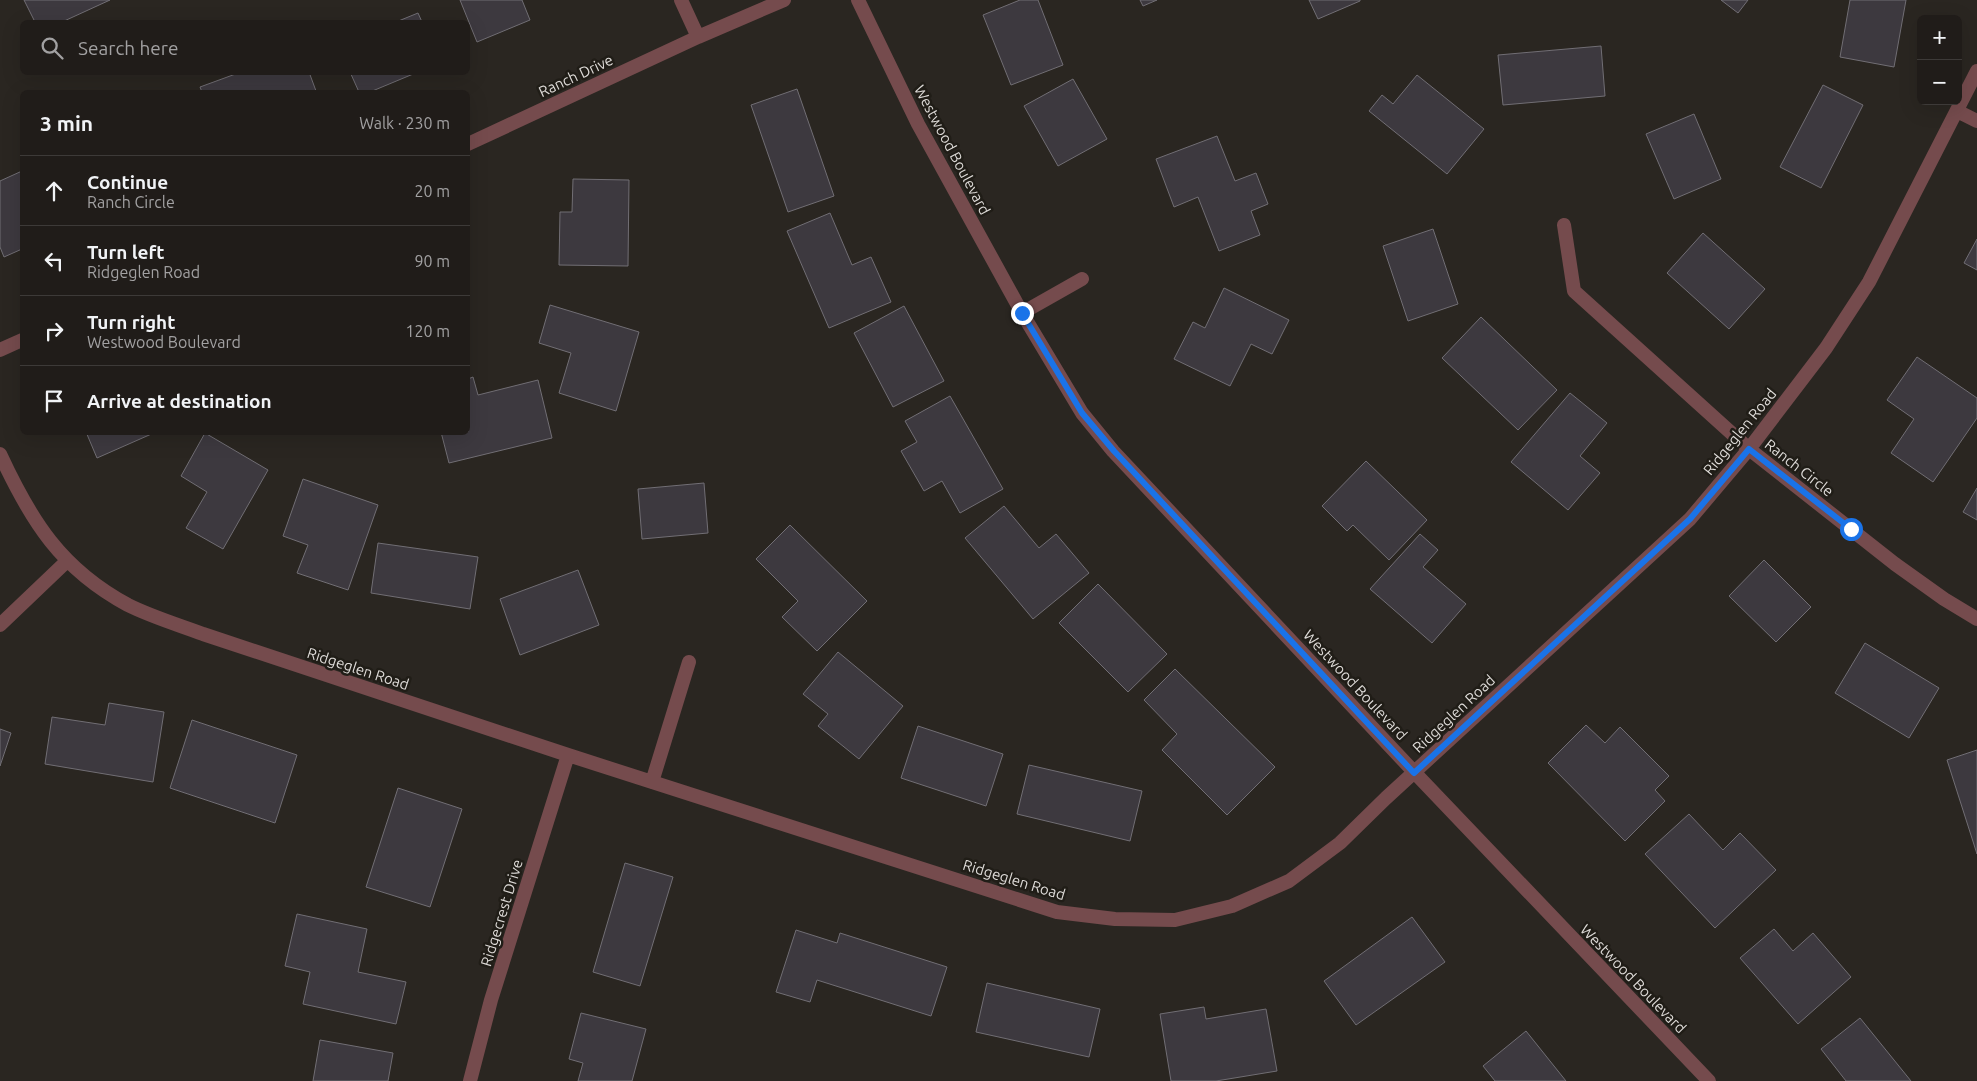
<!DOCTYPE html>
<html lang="en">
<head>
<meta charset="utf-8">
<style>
	:root { --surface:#201c19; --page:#2d2926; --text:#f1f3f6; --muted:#a2a1a2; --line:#3d3a38 }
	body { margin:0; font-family:Ubuntu,sans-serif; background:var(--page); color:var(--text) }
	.controls { position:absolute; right:15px; top:15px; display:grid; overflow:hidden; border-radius:8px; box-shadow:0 5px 20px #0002 }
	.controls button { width:45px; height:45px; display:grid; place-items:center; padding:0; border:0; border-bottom:1px solid var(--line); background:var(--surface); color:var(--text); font:25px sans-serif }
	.stop { position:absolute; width:15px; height:15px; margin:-11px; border:4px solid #1a73e8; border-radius:50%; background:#fff }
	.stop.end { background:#1a73e8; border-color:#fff; box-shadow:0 1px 5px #0008 }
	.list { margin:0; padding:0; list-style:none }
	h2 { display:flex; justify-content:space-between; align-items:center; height:65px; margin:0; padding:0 20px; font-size:21px }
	h2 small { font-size:16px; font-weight:400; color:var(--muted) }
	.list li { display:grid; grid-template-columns:32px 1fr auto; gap:15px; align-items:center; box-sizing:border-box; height:70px; padding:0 20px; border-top:1px solid var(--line) }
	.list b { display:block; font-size:19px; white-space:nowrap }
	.list p { margin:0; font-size:16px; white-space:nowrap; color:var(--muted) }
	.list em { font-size:16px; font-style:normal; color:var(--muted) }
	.icon { flex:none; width:28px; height:28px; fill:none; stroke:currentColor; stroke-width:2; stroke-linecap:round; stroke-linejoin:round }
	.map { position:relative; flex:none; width:1977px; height:1081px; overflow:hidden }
	.search { position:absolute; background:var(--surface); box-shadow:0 5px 20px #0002; left:20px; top:20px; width:450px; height:55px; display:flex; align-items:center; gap:12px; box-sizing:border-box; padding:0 18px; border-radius:8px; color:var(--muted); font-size:19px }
	.panel { position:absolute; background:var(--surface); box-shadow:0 5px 20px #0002; left:20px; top:90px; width:450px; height:345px; border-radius:8px }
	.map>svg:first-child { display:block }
	.building { fill:#3d393f; stroke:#716e74 }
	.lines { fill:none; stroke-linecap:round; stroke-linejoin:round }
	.minor { stroke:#754b4d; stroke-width:14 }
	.route { stroke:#1a73e8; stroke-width:6 }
	.labels { text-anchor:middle; stroke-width:5; stroke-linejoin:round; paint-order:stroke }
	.street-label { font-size:15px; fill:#dedbd8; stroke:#201d17 }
</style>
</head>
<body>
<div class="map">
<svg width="1977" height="1081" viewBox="0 0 1977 1081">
	<rect width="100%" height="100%" fill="#2a2621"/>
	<!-- building -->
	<path class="building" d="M24,0H110L62,22H35Z
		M460,0H522L530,20L477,42Z
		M1020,0H1038L1063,65L1011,85L983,15Z
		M1140,0H1157L1143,6Z
		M1309,0H1360V1L1318,19Z
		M1721,0H1748L1738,13Z
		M1850,0H1906L1894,67L1840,57Z
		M418,13L422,22H396Z
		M1601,46L1605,96L1503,105L1498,55Z
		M241,72H309L316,91L311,92H202L200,87Z
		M350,72H418L370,92H359Z
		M1417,75L1484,129L1447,174L1369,111L1382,95L1393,104Z
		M1073,79L1107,139L1058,166L1024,106Z
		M1823,85L1863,105L1821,188L1780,167Z
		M797,89L834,196L788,212L751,105Z
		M1694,114L1721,179L1674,199L1646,134Z
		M1217,136L1235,181L1256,173L1268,204L1251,211L1260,235L1219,251L1198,197L1174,207L1156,159Z
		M22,171V249L4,257L0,247V181Z
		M573,179L629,180L628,266L559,265L560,212H572Z
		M830,213L852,265L871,257L891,302L829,328L787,231Z
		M1433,229L1458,304L1408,321L1383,246Z
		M1703,233L1765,289L1729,329L1667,273Z
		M1977,239V270L1964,263Z
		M1224,288L1289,320L1272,354L1251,344L1230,386L1174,359L1193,322L1205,328Z
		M550,305L639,332L616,411L559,393L571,353L539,343Z
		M904,306L944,381L893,407L854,333Z
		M1481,317L1557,390L1518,430L1442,358Z
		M1917,357L1977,398V418L1933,482L1891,453L1914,419L1887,400Z
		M473,377L478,395L538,380L552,438L449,463L441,432H468V379Z
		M1570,393L1607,423L1580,456L1600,473L1568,510L1511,462Z
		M950,396L1003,489L960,513L942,481L924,491L901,451L917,442L905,421Z
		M86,432H156L97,458Z
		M205,433L268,470L223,549L186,528L207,492L181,476Z
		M1366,461L1427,520L1389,560L1353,525L1347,531L1322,506Z
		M303,479L378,505L348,590L297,573L308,545L283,536Z
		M704,483L708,533L642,539L638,489Z
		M1977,488V520L1963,512Z
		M1004,506L1039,548L1056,534L1089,573L1033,619L965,538Z
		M790,525L867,601L817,651L782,617L798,601L756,559Z
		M1420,534L1438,550L1423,567L1466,604L1432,643L1370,589Z
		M378,543L478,557L470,609L371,593Z
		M1764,560L1811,607L1776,642L1729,596Z
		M578,570L599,625L520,655L500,599Z
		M1098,584L1167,654L1128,692L1059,623Z
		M1865,643L1939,688L1909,738L1835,693Z
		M838,652L903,706L859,759L818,726L828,714L803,694Z
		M1175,669L1275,767L1227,815L1162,750L1177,734L1144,700Z
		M109,703L164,712L153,782L45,764L52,717L105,725Z
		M192,720L297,755L275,823L170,788Z
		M1586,725L1605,743L1620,727L1669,776L1655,790L1665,801L1625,841L1548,763Z
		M918,726L1003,754L986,806L901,778Z
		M0,729L11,733L0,766Z
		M1977,750V854L1947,760Z
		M1029,765L1142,791L1130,841L1017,814Z
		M398,788L462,809L430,907L366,887Z
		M1689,814L1723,850L1740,833L1776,870L1715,928L1645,854Z
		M625,863L673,877L640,986L593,972Z
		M297,914L367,929L358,972L406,982L396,1024L303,1004L310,972L285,966Z
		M1412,917L1445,962L1356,1025L1324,981Z
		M1774,929L1793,951L1813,933L1851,977L1798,1024L1740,958Z
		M796,930L837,943L840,933L947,967L931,1016L817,980L810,1002L776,992Z
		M987,983L1100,1009L1089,1057L976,1032Z
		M1204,1007L1206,1019L1266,1009L1277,1071L1216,1081H1171L1160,1014Z
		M581,1013L646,1029L632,1081H578L583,1063L569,1059Z
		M1860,1018L1911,1081H1846L1821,1049Z
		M1526,1031L1566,1081H1495L1483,1066Z
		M320,1040L393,1053L388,1081H313Z"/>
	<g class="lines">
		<!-- minor -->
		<path class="minor" d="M681,0L698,37
			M858,0L918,124L1022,313L1082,413L1113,451L1415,773L1709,1081
			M1957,111L1977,121
			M468,144L698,37L784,0
			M1564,225L1574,291L1749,449L1895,564L1944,599L1977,619
			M1022,313L1082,279
			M0,350L22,340
			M0,454C31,521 61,569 128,605C152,617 179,625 203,634L568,755L1057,912L1115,919L1175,920L1232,906L1289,881L1340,843L1386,798L1690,519L1749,449L1826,348L1869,282L1977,71
			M0,625L67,561
			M652,782L689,662
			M470,1081L491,1000L568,755"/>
	</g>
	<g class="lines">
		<!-- route -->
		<path class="route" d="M1022,313L1082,413L1114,451L1414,773L1690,519L1749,449L1851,529"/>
	</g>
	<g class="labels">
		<!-- street labels -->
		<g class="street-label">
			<text transform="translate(576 76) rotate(-25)" y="5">Ranch Drive</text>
			<text transform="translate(952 150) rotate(62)" y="5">Westwood Boulevard</text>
			<text transform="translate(1740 432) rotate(-51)" y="5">Ridgeglen Road</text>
			<text transform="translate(1799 468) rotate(38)" y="5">Ranch Circle</text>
			<text transform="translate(358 669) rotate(18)" y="5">Ridgeglen Road</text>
			<text transform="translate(1355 685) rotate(47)" y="5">Westwood Boulevard</text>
			<text transform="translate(1454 714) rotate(-43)" y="5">Ridgeglen Road</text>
			<text transform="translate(1014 880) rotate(17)" y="5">Ridgeglen Road</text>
			<text transform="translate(502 913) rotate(-73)" y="5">Ridgecrest Drive</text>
			<text transform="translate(1633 979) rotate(46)" y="5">Westwood Boulevard</text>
		</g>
	</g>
</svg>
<div class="controls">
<button>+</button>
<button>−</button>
</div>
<div class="stop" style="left:1851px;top:529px"></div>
<div class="stop end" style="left:1022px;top:313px"></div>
<div class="search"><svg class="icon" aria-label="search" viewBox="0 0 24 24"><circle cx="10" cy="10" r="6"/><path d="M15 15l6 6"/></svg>Search here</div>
<section class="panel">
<h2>3 min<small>Walk · 230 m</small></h2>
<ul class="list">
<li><svg class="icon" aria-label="ahead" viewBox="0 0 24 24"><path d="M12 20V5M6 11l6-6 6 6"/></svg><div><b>Continue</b><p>Ranch Circle</p></div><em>20 m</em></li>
<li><svg class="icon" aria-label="left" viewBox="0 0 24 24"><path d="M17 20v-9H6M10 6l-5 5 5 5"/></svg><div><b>Turn left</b><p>Ridgeglen Road</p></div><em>90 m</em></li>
<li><svg class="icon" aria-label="right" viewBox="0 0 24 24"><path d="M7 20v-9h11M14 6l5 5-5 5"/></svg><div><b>Turn right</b><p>Westwood Boulevard</p></div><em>120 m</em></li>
<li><svg class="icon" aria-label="arrive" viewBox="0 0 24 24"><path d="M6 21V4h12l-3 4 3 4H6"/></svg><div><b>Arrive at destination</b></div></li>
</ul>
</section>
</div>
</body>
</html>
